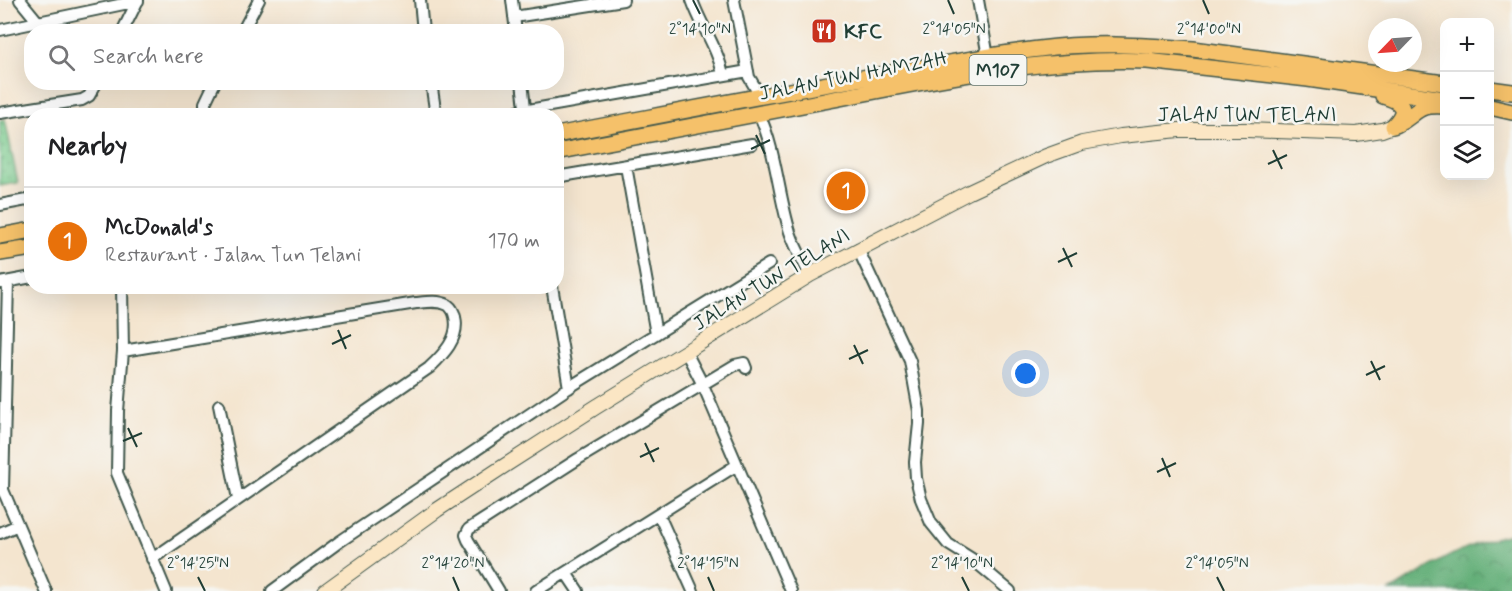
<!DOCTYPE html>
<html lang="en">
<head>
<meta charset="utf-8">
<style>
	:root { --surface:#fff; --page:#f6f6f6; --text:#202124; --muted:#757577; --line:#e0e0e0; --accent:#0f766e }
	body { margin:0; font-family:Mynerve,sans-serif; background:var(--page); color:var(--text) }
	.controls { position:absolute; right:18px; top:18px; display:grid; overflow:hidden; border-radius:12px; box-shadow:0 6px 24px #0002 }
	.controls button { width:54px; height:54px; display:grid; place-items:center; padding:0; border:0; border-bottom:2px solid var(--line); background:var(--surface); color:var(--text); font:30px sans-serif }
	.compass { position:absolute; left:1368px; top:18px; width:54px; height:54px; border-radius:50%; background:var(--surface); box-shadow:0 6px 24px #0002; rotate:245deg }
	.you { position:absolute; left:1026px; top:374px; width:21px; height:21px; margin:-15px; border:4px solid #fff; border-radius:50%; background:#1a73e8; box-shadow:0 0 0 9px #1a73e833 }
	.badge { display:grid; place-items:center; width:39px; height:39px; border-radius:50%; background:var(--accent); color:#fff; font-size:20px; font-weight:700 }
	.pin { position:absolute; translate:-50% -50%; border:3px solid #fff; box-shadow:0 2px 6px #0006 }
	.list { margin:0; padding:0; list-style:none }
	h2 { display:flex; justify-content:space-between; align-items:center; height:78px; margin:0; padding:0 24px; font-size:26px }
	h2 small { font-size:20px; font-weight:400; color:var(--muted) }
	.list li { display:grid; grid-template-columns:39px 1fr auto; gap:18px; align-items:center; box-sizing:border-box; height:108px; padding:0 24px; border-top:2px solid var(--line) }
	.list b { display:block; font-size:22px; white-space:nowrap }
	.list p { margin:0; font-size:20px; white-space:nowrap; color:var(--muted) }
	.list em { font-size:20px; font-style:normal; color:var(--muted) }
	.icon { flex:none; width:33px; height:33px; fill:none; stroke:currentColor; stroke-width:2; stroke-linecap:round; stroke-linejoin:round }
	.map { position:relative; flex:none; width:1512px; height:591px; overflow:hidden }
	.search { position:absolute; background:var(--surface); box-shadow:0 6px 24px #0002; left:24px; top:24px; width:540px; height:66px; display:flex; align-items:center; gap:15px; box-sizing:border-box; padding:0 21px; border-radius:24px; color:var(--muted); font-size:22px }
	.panel { position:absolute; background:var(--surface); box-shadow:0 6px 24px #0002; left:24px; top:108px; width:540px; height:186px; border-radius:24px }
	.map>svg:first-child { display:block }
	.grass { fill:url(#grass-dots); stroke:#4c8460; stroke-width:1.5 }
	.forest { fill:url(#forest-crowns); stroke:#417656; stroke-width:1.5 }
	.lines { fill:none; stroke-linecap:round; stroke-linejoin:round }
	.street-casing { stroke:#3f564b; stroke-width:14 }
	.secondary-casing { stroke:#3f564b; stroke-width:16 }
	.primary-casing { stroke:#3f564b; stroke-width:18 }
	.street { stroke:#fff; stroke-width:10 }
	.secondary { stroke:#fbe6c4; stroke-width:14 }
	.primary { stroke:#f5c16b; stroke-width:15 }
	.ticks { fill:none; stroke:#1f3d34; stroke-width:2 }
	.labels { text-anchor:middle; stroke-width:5; stroke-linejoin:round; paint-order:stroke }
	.shield { fill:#f6f6f2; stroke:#60746d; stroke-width:1.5 }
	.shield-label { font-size:18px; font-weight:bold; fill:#1f3d34 }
	.poi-label { font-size:20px; font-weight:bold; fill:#1f3d34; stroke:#f6f6f2; text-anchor:start }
	.street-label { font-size:20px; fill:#1f3d34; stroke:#f6f6f2 }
	.ticks-label { font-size:15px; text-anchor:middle; fill:#1f3d34; stroke:#f6f6f2; stroke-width:5; stroke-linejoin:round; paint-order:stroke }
</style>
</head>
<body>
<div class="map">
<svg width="1512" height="591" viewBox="0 0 1512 591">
	<defs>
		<pattern id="grass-dots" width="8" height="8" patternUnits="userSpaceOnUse" patternTransform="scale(1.5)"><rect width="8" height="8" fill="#7acb8d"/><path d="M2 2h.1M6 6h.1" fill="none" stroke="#63a674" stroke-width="1.8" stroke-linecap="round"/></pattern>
		<pattern id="forest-crowns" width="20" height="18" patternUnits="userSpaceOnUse" patternTransform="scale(1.5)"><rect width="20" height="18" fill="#63af78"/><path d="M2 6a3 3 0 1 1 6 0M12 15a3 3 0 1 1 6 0" fill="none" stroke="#519063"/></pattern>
	</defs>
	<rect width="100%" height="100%" fill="#f6f6f2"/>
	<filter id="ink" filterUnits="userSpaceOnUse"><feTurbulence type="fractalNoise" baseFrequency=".0167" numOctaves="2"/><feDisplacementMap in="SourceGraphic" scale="12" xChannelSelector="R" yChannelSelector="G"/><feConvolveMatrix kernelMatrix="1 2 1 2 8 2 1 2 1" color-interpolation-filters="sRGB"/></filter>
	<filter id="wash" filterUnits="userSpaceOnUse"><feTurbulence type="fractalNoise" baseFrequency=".008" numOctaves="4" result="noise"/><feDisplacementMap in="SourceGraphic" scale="24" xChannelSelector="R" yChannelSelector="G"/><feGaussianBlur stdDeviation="1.35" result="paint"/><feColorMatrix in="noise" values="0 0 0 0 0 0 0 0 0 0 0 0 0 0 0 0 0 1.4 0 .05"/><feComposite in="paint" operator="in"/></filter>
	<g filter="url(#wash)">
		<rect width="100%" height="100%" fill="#f4e5cf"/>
		<!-- grass -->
		<path class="grass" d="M5,119L18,183L0,186V120Z"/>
		<!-- forest -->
		<path class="forest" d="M1512,534V591H1390C1428,568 1467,541 1512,534Z"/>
	</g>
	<g filter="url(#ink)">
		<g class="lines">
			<!-- street casing -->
			<g class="street-casing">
				<path id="street" d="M20,0L38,22
					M420,0L423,32
					M512,0L516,32
					M692,0C701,26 718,48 723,75
					M734,0L749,77L756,89L769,95
					M978,0L988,57
					M514,17L623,0
					M0,30L138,1
					M122,32L138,0
					M242,32L259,0
					M431,82L436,116
					M522,82L526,116
					M0,113L82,100L89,96L97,82
					M759,114C776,151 778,193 790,232C795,247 803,261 810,275
					M205,116V103L215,82
					M494,116L748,71
					M626,166L656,334
					M556,177L752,144
					M0,205L32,199
					M858,249L910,361L919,411V424L915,462L916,478L921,499L931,523L948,544L972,559L1010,591
					M8,282L3,490L46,591
					M0,283L32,277
					M122,286L123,351L118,411L117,473L166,591
					M552,286L569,388
					M123,351L416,303C426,302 438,300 448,305C452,308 454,312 455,317C460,338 443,355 429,368L152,559
					M686,352L703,385L791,591
					M219,405L238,499
					M659,515L693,591
					M0,533L18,525
					M566,573L578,591
					M272,591L339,542L573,385L769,264
					M499,591L468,540L466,535L469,529L578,459L735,365L744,363L746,368
					M536,591L737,465"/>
			</g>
			<!-- secondary casing -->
			<g class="secondary-casing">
				<path id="secondary" d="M325,591L437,510L501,468L596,407L810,275L969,192L1046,156L1082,143L1121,136L1179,130H1247L1356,134L1382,130L1393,126"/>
			</g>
			<!-- primary casing -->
			<g class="primary-casing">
				<path id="primary" d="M1490,89L1512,92
					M1383,96C1403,102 1409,110 1393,126
					M1490,107L1512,112
					M1396,125C1419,114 1414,104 1444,106
					M556,135C668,114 779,92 891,73C940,65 989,55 1039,49C1090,42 1142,45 1193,49L1444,83
					M556,152C646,135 735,118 824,101C930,80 1039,57 1147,61L1308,79L1444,99
					M0,236L32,230
					M0,253L32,248"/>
			</g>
			<!-- street -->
			<use href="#street" class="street"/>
			<!-- secondary -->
			<use href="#secondary" class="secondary"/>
			<!-- primary -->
			<use href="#primary" class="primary"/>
		</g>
	</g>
	<!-- ticks -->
	<path class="ticks" d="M693,0L700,14M948,0L954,14M1203,0L1209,14M756,135L765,154M751,149L770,140M1273,150L1282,169M1268,164L1287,155M1063,248L1072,267M1058,262L1077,253M338,330L346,349M332,344L351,335M854,345L863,364M849,359L868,350M1371,361L1380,380M1366,375L1385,366M128,428L137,447M123,441L142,433M645,443L654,462M640,457L659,448M1162,458L1170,477M1157,472L1176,463M198,577L205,591M453,577L459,591M708,577L714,591M962,577L969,591M1217,577L1224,591"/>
	<!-- icons -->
	<defs>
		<g id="restaurant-square" transform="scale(1.35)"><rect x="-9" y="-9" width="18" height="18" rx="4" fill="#c8321e" stroke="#f6f6f2"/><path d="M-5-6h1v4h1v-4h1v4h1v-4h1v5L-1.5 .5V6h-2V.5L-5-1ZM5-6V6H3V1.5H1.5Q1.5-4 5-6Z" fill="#fff"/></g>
	</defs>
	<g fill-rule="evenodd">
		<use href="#restaurant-square" x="824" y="31"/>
	</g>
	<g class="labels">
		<!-- shield labels -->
		<rect class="shield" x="969.5" y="55" width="57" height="30" rx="4.5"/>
		<g class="shield-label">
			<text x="998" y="76">M107</text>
		</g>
		<!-- poi labels -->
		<g class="poi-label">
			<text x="844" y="38">KFC</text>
		</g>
		<!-- street labels -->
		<g class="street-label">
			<text transform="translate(853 75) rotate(-11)" y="7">JALAN TUN HAMZAH</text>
			<text x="1247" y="121">JALAN TUN TELANI</text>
			<text transform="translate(771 279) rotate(-31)" y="7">JALAN TUN TELANI</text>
		</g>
	</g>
	<g class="ticks-label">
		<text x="700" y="34">2°14'10"N</text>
		<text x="954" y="34">2°14'05"N</text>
		<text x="1209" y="34">2°14'00"N</text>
		<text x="198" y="568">2°14'25"N</text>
		<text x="453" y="568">2°14'20"N</text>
		<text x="708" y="568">2°14'15"N</text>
		<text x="962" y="568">2°14'10"N</text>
		<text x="1217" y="568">2°14'05"N</text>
	</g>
</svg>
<div class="controls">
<button>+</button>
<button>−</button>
<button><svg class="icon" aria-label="layers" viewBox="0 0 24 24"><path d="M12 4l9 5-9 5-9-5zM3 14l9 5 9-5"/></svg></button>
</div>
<svg class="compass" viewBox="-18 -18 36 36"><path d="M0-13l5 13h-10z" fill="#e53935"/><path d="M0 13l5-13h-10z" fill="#757577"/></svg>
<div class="you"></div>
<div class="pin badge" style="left:846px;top:191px;background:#e8710a">1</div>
<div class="search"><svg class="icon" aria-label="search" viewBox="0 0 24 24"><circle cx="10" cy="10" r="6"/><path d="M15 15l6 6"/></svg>Search here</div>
<section class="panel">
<h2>Nearby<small></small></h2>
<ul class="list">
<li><span class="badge" style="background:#e8710a">1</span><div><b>McDonald's</b><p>Restaurant · Jalan Tun Telani</p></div><em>170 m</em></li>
</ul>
</section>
</div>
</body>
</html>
